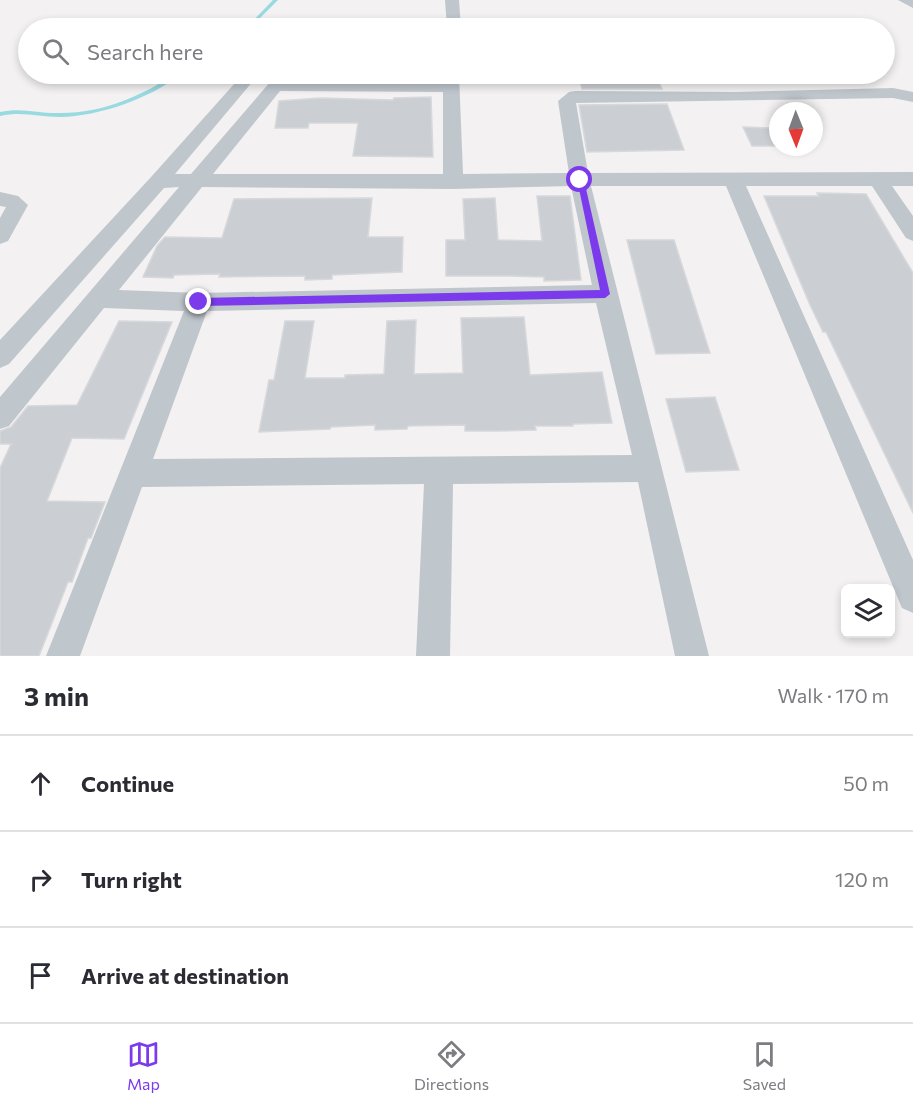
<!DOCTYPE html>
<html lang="en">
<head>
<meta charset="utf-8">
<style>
	:root { --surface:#fff; --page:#f7f7f7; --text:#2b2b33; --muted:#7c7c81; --line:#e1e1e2; --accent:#7c3aed }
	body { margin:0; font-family:Commissioner,sans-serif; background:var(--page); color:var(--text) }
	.controls { position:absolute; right:18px; bottom:18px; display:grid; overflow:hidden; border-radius:9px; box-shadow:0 3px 9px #0003 }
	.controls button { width:54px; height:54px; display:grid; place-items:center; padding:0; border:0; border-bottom:2px solid var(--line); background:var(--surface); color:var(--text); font:30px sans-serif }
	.compass { position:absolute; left:769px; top:102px; width:54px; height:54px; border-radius:50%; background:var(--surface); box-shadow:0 3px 9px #0003; rotate:179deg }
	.stop { position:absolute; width:18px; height:18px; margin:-14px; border:4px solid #7c3aed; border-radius:50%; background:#fff }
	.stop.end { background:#7c3aed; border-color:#fff; box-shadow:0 2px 6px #0008 }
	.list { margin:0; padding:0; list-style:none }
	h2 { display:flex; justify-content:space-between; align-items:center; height:78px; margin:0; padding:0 24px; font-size:26px }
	h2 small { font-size:20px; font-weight:400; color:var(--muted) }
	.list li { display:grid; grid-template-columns:39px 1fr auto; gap:18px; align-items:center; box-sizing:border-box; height:96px; padding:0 24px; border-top:2px solid var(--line) }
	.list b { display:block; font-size:22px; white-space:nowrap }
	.list em { font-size:20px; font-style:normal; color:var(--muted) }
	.icon { flex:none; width:33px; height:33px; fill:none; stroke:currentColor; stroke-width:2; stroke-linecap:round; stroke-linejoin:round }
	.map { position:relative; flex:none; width:913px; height:656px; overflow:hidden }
	.search { position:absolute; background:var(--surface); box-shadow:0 3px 9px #0003; left:18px; right:18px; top:18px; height:66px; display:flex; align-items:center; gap:15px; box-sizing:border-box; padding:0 21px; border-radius:33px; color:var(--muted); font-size:22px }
	.sheet { height:366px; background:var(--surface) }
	nav { display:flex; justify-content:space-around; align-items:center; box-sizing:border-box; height:84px; border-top:2px solid var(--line); background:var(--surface); font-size:16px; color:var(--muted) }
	nav a { display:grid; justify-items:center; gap:3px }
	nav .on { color:var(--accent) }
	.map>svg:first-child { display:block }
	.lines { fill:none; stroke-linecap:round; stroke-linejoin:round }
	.stream { fill:#99dae1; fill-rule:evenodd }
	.building { fill:#cbcfd3; stroke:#d6d8db; stroke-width:1.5 }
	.minor { fill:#bfc6cc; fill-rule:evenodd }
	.route { fill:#7c3aed }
</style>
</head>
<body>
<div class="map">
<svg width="913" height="656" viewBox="0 0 913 656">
	<rect width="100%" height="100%" fill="#f3f1f1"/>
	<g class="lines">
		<!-- stream -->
		<path class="stream" d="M273,0H278L250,28H246Z
			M175,74H181C149,99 100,116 60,117C38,117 23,111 0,116V112C23,107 39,114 61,113C103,113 141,96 175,74Z"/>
	</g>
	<!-- building -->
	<path class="building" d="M578,74H656L662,89H582Z
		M431,97L433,157L353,156L358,123H309L308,128H275L279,101L320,98L393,100L394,98Z
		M667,104L684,150L587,152L579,105Z
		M743,127L770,128L778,146H752Z
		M817,193L866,194L913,273V513L826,332H823L810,305L764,196H819Z
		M537,196H570L581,280L544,281V277L510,276H446V240H465L463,199L495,198L498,240L542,241Z
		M372,198L368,237H403L402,272L332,275V279L305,280V276L219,277L220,274L174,275L173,278L143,277L157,246L165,237L222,238L234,199Z
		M627,240H674L710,353L656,354Z
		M524,317L530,375L602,372L612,423L573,424V426H535L536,430L498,431H465V425L408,426L407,429L375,430V425L331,427L330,429L259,432L269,380H274L285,321H314L305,378H345V375L384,374L387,321L416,320L414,374L463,373L461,318Z
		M119,321L172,322L124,439L72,438L47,501L105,502L91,538H88L72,582H68L39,656H0V468L11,444H0V431L11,427L28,406L77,405Z
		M715,397L739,470L686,472L666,399Z"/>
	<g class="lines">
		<!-- minor -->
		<path class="minor" d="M445,0H459L461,28H447Z
			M898,0H913V8Z
			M243,74H259L175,174H191L277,74H293L288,81L443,82V74H459L463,174L569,173L558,101L569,92L575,91L736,92L893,88L913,92V102L893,98L576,103L588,173L913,172V186H892L913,216V241L906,238L872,186H746L913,560V613L902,608L726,186H591L709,656H675L638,482L453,484L450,656H416L424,484L142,487L80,656H46L184,311L104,308L9,426L0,429V397L179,187L164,188L9,364L0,368V340L152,176ZM280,91L443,92V174H213ZM571,186L592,285L199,293L119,290L202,187L453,189ZM596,303L632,455L153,459L207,311Z
			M0,192L18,196L28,205L8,241L0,244V218L6,207L0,206Z"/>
	</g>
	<!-- route -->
	<path class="route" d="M577,179L584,180L610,294L605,298L199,306L194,302L199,298L600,290Z"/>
</svg>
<div class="controls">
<button><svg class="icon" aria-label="layers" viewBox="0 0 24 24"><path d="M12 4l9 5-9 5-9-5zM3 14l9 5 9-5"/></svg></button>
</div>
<svg class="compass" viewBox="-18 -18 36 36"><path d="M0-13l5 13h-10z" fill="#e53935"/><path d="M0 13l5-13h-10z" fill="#7c7c81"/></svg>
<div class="stop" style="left:580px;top:180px"></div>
<div class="stop end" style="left:199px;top:302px"></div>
<div class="search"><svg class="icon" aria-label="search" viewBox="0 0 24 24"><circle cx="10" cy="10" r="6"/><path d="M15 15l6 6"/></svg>Search here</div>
</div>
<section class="sheet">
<h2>3 min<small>Walk · 170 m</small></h2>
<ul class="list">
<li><svg class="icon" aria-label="ahead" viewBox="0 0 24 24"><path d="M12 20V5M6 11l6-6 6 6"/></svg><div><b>Continue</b></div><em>50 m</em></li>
<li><svg class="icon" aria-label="right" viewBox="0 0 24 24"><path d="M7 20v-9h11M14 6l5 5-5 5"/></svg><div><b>Turn right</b></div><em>120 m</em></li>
<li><svg class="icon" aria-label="arrive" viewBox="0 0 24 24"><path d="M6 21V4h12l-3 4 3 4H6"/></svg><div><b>Arrive at destination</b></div></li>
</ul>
</section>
<nav>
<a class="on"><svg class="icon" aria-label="map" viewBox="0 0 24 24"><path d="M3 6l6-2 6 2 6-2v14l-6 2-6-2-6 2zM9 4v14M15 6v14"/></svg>Map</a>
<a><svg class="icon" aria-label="directions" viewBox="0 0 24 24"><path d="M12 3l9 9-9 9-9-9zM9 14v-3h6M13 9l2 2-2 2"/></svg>Directions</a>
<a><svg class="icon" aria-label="saved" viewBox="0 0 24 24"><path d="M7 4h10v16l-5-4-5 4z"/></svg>Saved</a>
</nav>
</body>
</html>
